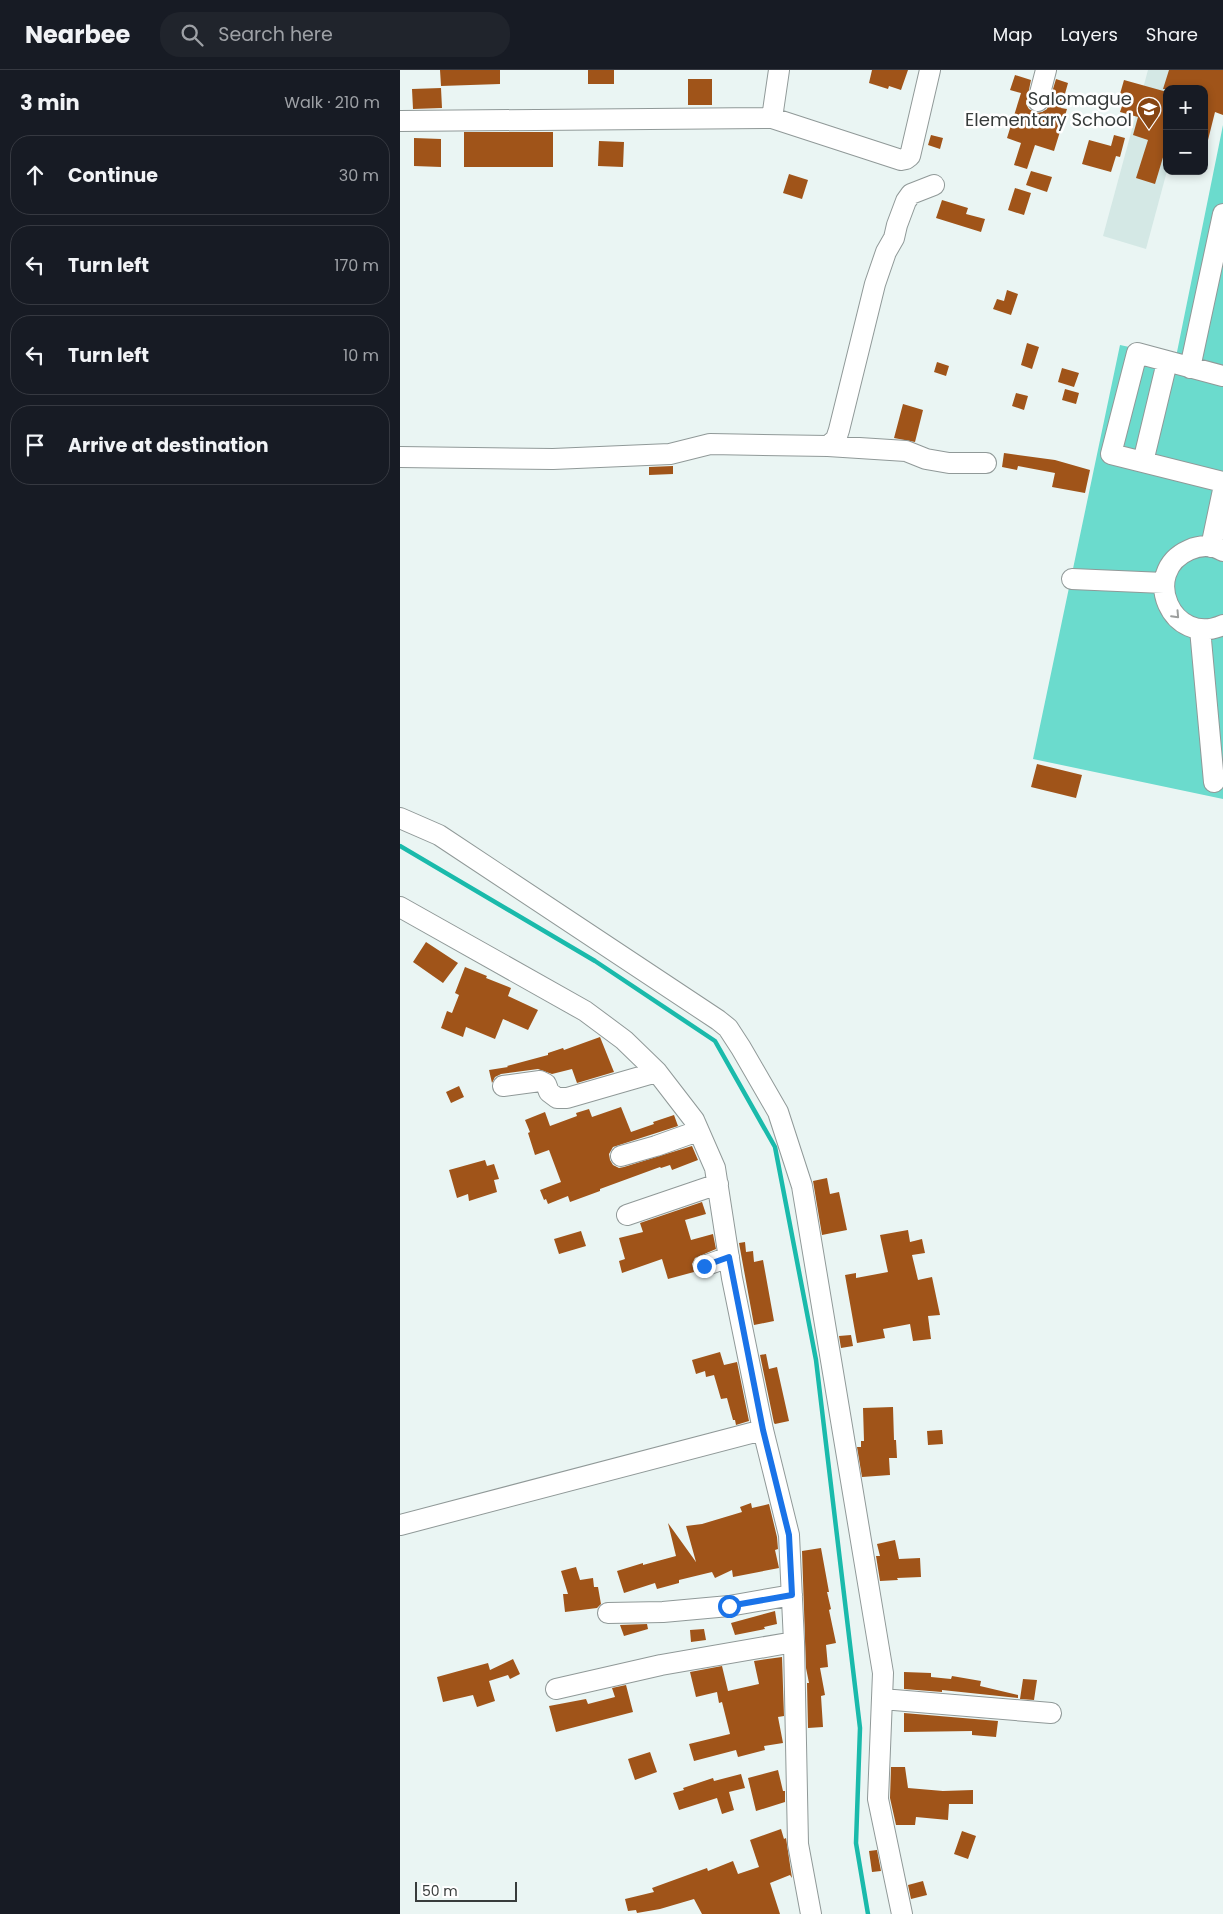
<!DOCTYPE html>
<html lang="en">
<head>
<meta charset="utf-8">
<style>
	:root { --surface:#171b24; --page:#20242c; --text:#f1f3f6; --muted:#9ea1a6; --line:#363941 }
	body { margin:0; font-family:Poppins,sans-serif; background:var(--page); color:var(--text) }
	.controls { position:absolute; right:15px; top:15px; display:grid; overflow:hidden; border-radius:10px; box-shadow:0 2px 8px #0003 }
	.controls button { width:45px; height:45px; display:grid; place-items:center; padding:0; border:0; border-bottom:1px solid var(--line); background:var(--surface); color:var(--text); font:25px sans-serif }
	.scale { position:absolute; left:15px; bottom:12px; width:102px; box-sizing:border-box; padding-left:5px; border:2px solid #383c3b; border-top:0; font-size:14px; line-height:18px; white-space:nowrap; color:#383c3b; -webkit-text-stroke:4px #fff; paint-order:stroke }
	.stop { position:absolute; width:15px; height:15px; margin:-11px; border:4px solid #1a73e8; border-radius:50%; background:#fff }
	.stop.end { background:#1a73e8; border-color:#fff; box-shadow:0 1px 5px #0008 }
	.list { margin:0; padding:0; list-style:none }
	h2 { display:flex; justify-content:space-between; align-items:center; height:65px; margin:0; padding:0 20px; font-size:21px }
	h2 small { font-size:16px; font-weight:400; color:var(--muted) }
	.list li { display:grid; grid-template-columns:32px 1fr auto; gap:15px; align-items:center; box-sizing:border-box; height:80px; margin:0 10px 10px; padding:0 10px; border:1px solid var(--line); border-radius:20px }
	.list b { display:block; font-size:19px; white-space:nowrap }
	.list em { font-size:16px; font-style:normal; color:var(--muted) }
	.icon { flex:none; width:28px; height:28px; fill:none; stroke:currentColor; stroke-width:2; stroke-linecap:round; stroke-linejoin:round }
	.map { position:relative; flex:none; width:823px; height:1844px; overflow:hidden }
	header { display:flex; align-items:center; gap:30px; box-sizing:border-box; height:70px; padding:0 25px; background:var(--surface); border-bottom:1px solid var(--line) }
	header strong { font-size:24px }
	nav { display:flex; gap:28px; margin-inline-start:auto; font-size:18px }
	.search { width:350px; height:45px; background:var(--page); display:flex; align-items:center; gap:12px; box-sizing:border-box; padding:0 18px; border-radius:20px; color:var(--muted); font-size:19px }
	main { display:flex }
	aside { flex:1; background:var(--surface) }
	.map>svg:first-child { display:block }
	.built { fill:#d4e8e5 }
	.green { fill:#6bdbcd }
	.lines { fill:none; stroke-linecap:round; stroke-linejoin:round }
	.stream { stroke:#1abaab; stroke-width:4.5 }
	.building { fill:#a05419 }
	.minor-casing { stroke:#909998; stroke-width:22 }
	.minor { stroke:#fff; stroke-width:20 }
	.oneway { stroke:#9c9e9d }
	.route { stroke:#1a73e8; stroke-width:6 }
	.labels { text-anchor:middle; stroke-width:5; stroke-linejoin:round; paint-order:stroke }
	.poi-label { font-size:18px; fill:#383c3b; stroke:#fff; text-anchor:end }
</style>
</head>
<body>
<header>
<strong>Nearbee</strong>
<div class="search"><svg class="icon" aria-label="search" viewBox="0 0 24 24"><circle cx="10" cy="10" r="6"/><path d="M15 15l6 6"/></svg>Search here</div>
<nav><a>Map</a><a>Layers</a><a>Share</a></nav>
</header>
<main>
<aside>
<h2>3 min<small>Walk · 210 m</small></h2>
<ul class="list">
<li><svg class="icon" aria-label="ahead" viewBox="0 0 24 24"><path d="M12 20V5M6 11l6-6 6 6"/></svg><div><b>Continue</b></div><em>30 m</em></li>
<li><svg class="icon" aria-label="left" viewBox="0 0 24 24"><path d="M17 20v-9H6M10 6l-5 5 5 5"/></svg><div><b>Turn left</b></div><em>170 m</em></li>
<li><svg class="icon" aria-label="left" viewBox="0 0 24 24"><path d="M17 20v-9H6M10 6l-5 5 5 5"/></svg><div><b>Turn left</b></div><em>10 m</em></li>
<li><svg class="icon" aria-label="arrive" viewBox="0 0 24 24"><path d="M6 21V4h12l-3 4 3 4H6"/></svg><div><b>Arrive at destination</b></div></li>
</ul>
</aside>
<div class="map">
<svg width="823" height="1844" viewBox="0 0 823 1844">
	<rect width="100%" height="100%" fill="#eaf5f3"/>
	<!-- built -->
	<path class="built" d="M748,0H794L767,19V101L746,179L703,166Z"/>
	<!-- green -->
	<path class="green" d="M823,55V729L633,689L720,275L776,287Z"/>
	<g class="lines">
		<!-- stream -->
		<path class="stream" d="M0,776L195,891L315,971L375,1077L416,1290L460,1658L456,1773L468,1844"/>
	</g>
	<!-- building -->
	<path class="building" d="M40,0H100V14L41,16Z
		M188,0H214V14H188Z
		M472,0H508L501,20L489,16L488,19L469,13Z
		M769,0H823V45L815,42L808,70H804V19H763Z
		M615,5L631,10L626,34L629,39L636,43L642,42L647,39L656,9L668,13L661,38L667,39L654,81L635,75L627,99L614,95L621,73L607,68L621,23L610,20Z
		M288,9H312V35H288Z
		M724,10L767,22V74L755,114L736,108L748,70L733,65L738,47L720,42L723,33L718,31Z
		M41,18L42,38L13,39L12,19Z
		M64,62H153V97H64Z
		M531,65L543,68L540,79L528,75Z
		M714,65L725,68L720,87L716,86L711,102L682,94L689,70L711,76Z
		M14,68L41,69V97L14,96Z
		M199,71L224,72L223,97L198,96Z
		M631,101L652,107L647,122L626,115Z
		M389,104L408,110L402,129L383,123Z
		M615,118L631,123L624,145L608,140Z
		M542,130L568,138L566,144L585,149L581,162L536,148Z
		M607,220L618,224L611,245L593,239L597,229L604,231Z
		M627,273L639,277L632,299L621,295Z
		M537,292L549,296L546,306L534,302Z
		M662,298L679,303L674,317L658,312Z
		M665,319L679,323L676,334L662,330Z
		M616,323L628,326L624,340L612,336Z
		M503,334L523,340L515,372L494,368Z
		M604,383L655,390L690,400L685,423L652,417L655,403L618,396L617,400L602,397Z
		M273,396V404L249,405V397Z
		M637,694L682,705L676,728L631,717Z
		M26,872L58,893L43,913L13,892Z
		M65,897L87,906L86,908L111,918L108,926L138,940L128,960L103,949L95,969L66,957L63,967L41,958L47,941L52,943L59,925L55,923Z
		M200,967L214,1002L177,1013L172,999L152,1004L138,999L101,1004L95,1007L92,1013L89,1000L108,997L107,996L148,985V983L163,978L164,980Z
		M59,1016L64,1027L51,1033L46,1022Z
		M221,1037L231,1062L254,1054L253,1052L274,1045L278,1056L213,1077L209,1084L210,1090L213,1095L219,1098L224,1097L292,1076L298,1090L272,1100L270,1095L261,1098L260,1097L200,1119V1121L170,1132L168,1126L148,1134L146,1129L144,1130L140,1120L161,1112L149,1080L135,1085L128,1063L130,1062L125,1050L145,1042L150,1056L177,1046L176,1043L189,1039L192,1047Z
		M85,1090L87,1096L94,1094L99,1109L94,1110L97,1122L69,1131L68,1124L57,1128L49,1100Z
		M427,1108L430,1124L439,1122L447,1160L422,1165L413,1111Z
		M302,1132L306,1144L285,1150L291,1170L313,1164L316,1179L295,1188L292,1194L294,1202L268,1209L262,1189L222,1203L219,1191L225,1189L219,1168L243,1162L240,1153Z
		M508,1160L510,1172L522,1169L525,1183L512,1185L518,1210L532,1207L540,1245L528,1246L531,1269L513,1271L510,1254L483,1259L485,1268L457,1273L445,1205L456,1203V1208L488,1202L480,1165Z
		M181,1161L186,1176L159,1184L154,1169Z
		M345,1172L346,1182L353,1181L354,1192L363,1190L374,1251L354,1255L339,1173Z
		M451,1265L453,1276L441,1278L439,1266Z
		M320,1282L324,1295L337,1292L349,1351L336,1355L335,1350H333L327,1328L321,1329L314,1305L306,1307L305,1301L296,1304L292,1290Z
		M366,1284L369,1299L377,1297L389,1351L375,1354L374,1353L360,1285Z
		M493,1337L494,1370H496L497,1388H489L490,1405L462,1407L457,1377H461V1371H464L463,1338Z
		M542,1360L543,1374L528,1375L527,1361Z
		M351,1433L352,1438L369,1434L377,1467L378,1479L375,1480L379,1498L333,1507L332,1500L315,1508L312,1502L279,1510V1513L257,1519L255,1513L224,1523L217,1501L243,1493V1495L276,1486L268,1453L296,1492L286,1456L302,1454L342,1442L340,1437Z
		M495,1470L499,1489L520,1488L521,1507L497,1508L498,1510L480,1511L476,1486H480L477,1474Z
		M421,1478L429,1522H427L431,1539L429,1540L436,1573L426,1575L428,1597L420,1598L425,1625L421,1626L423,1657L408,1658L407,1613H409L406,1598L402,1481Z
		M176,1497L180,1510L193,1508L194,1517H198L201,1534L197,1538L165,1542L163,1524H168L161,1501Z
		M375,1541L377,1554L364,1557L365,1559L335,1565L331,1553Z
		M247,1554L248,1559L224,1566L220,1555Z
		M304,1559L306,1570L291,1572L290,1560Z
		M382,1587L384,1646L378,1647L383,1673L364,1676L365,1680L338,1687L336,1680L294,1691L289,1674L330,1664L322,1632L319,1633L317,1622L296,1627L290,1602L322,1596L328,1621L359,1614L354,1591Z
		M113,1589L120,1604L110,1609L108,1605L89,1611L95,1631L77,1637L73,1625L43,1632L37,1607L88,1593L90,1600Z
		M504,1602L531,1603V1607L551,1609L552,1606L581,1611L580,1616L618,1625V1628L542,1620V1622L504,1619Z
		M623,1609L637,1610L634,1630L620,1629Z
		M226,1615L233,1642L156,1662L149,1636L186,1629L188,1634L215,1627L212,1618Z
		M504,1643L598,1651L596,1667L572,1665V1661L504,1662Z
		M250,1682L257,1702L235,1710L228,1689Z
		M491,1697H505L508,1718L543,1721L573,1720V1734H549L548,1750L516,1747L515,1755H496L490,1728Z
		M378,1700L383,1721H385V1732L356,1741L348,1708Z
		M341,1704L345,1718L329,1722L334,1740L322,1744L317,1728L279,1740L273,1723L284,1720L283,1718L313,1708L314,1711Z
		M381,1759L384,1769L386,1768L392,1808L390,1805L370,1813L380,1844H302L294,1829L260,1839L237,1843L236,1840L228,1841L225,1829L254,1822L252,1818L307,1798L308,1801L333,1791L338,1804L359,1797L350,1770Z
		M562,1761L576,1766L568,1789L554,1784Z
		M477,1780L481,1801L472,1802L469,1781Z
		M523,1811L527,1825L511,1829L508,1815Z"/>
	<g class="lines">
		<!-- minor casing -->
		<g class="minor-casing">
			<path id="minor" d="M638,31L646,0
				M372,48L379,0
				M0,51L372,48L501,90L506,89L510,86L530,0
				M790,298L823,144
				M823,306L737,283L711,384L823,412
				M428,376L506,381L526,389L549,393H586
				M0,387L153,389L270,384L310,374L428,376L436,369L439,360L475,214L486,182L494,168L497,155L506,131L511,124L534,115
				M743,392L767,292
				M811,477L823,420
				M823,481C813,475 800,475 789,480C739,502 772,578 823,555
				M672,509L764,513
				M800,559L814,712
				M0,748L39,765L318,950L328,958L341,978L378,1042L402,1116L483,1603L478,1729L502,1844
				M0,837L185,941L224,970L257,1002L294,1050L315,1098L332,1208L363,1360L389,1465L394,1572L398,1774L411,1844
				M103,1016L140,1011L146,1014L149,1022L157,1028H167L257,1002
				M221,1086L256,1076L298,1061
				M227,1145L318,1114
				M304,1196L329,1187
				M0,1455L363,1360
				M208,1543L263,1542L329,1536L392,1525
				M156,1619L261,1595L394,1572
				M482,1629L651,1643"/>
		</g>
		<!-- minor -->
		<use href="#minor" class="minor"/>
	</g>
	<!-- one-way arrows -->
	<defs><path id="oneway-chevron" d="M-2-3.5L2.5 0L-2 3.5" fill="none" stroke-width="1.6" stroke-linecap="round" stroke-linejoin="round" transform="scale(1.25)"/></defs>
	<use class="oneway" href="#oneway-chevron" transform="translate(776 545) rotate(47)"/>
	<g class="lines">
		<!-- route -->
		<path class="route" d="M304,1196L329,1187L363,1360L389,1465L392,1525L329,1536"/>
	</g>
	<!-- icons -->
	<defs>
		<g id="school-pin" transform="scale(1.25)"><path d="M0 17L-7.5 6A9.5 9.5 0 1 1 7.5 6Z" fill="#884613" stroke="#fff"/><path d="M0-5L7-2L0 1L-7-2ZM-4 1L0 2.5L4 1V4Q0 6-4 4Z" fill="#fff"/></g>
	</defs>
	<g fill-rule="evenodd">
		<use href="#school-pin" x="749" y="39"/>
	</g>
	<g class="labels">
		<!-- poi labels -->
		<g class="poi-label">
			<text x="732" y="35">Salomague<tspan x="732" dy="21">Elementary School</tspan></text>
		</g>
	</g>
</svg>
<div class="controls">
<button>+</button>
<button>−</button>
</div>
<div class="scale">50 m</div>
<div class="stop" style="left:329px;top:1536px"></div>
<div class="stop end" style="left:304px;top:1196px"></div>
</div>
</main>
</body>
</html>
